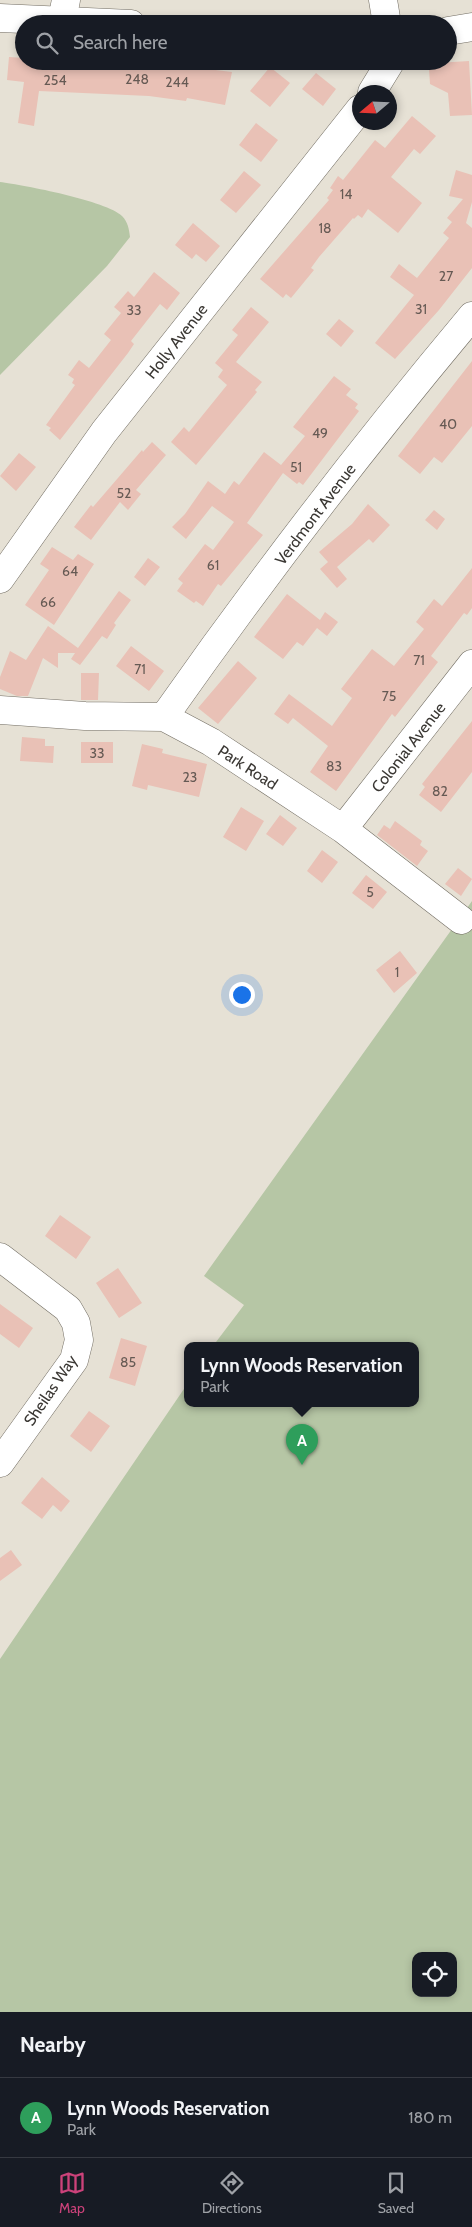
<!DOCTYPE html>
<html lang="en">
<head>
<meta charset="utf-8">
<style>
	:root { --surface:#171b24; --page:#20242c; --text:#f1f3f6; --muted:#9ea1a6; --line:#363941; --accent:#cc427a }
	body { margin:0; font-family:Cabin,sans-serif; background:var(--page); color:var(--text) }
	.controls { position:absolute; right:15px; bottom:15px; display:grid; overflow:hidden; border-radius:10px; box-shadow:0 2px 8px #0003 }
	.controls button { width:45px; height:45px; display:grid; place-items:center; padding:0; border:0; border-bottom:1px solid var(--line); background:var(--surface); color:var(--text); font:25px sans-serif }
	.compass { position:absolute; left:352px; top:85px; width:45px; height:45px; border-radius:50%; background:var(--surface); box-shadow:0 2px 8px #0003; rotate:251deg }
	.you { position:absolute; left:241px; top:994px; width:18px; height:18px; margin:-12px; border:4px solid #fff; border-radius:50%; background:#1a73e8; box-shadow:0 0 0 8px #1a73e833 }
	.badge { display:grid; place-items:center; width:32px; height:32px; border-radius:50%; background:var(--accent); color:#fff; font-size:16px; font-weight:700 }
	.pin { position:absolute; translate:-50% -41px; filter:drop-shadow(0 1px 2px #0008) }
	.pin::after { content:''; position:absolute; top:26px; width:18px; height:15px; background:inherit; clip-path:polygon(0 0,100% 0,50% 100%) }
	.popup { position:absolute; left:184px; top:1342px; width:235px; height:65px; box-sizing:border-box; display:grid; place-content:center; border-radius:10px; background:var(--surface); filter:drop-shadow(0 1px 4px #0005); font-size:16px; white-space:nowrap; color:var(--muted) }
	.popup b { font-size:19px; color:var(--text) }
	.popup::after { content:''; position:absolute; left:50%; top:100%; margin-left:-10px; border:10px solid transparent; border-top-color:var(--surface) }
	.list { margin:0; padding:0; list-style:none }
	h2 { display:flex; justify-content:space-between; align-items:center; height:65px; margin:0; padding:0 20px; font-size:21px }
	h2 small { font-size:16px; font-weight:400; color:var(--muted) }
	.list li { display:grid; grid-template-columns:32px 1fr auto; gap:15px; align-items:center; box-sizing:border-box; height:80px; padding:0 20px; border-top:1px solid var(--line) }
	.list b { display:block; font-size:19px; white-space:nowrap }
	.list p { margin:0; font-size:16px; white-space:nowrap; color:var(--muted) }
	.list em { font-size:16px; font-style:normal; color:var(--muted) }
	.icon { flex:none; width:28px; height:28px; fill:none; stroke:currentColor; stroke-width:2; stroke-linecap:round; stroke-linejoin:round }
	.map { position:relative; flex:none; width:472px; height:2012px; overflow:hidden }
	.search { position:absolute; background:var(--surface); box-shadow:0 2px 8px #0003; left:15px; right:15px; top:15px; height:55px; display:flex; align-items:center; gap:12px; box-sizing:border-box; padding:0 18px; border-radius:28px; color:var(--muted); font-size:19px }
	.sheet { height:145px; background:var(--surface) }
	nav { display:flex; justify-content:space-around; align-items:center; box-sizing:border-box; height:70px; border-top:1px solid var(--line); background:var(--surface); font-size:14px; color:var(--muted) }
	nav a { display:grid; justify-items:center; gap:2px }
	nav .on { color:var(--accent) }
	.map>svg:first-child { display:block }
	.green { fill:#b6c6a5; fill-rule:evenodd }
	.building { fill:#e9c1b6 }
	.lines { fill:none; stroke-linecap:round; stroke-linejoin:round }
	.minor-casing { stroke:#726d63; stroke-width:29 }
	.major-casing { stroke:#726d63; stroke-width:29 }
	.minor { stroke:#fff; stroke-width:28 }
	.major { stroke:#fff; stroke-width:28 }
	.labels { text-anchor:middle; stroke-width:4.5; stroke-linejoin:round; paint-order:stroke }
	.number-label { font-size:14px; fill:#665a54 }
	.street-label { font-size:16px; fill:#3b3834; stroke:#fff }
</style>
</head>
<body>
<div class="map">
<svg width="472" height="2012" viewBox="0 0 472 2012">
	<rect width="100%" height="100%" fill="#e6e1d5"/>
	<!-- green -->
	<path class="green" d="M0,182C24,185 107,201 122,216C128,222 129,229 130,237L107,266L0,375Z
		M472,901V2012H0V1659L188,1383V1404H416V1346H213L244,1305L204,1276ZM416,1956H453V1993H416Z"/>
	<!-- building -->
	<path class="building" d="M9,57L24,58V61H142L232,72L225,105L187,98L186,101L149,96L39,91L34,126L18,123L24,82L7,80Z
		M469,61L472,115L450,116L448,93L430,84L429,69L437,63Z
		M270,67L290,83L270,107L250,91Z
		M316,73L336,89L323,106L302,89Z
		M412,116L436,136L420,154L414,149L391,177L422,203L398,233L368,209L362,218L358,215L354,219L353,218L319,257L311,268L314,270L291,298L286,294L283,298L260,279L329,200L327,198L333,190L330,188L338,176L343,180L375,140L385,148Z
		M256,123L278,140L261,162L239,145Z
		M456,170L472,175V202L466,223L472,228V268L439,310L395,359L375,343L414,295L390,277L399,264L417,278L449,238L443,233L452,222L447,218L463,199L449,196Z
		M244,171L261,185L236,213L220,200Z
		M193,223L220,246L206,262L196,254L192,259L175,245Z
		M154,272L180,293L167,310L160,304L131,341L134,344L128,353L60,440L49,430L51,428L46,425L75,385L72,383L74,379L68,375L79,360L89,368L111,340L104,334L121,313L114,307L128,291L134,297Z
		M251,307L269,322L236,362L262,382L255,390L257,392L196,465L171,442L184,427L189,432L227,385L218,377L223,370L215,363L238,335L232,330Z
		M339,319L354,331L341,347L326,334Z
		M472,361V426L442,463L434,457L420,474L398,456Z
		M334,376L351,389L346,395L358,404L355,408L359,411L303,485L299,482L297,484L283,473L247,523L263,535L221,586L218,584L203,606L196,601L194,603L177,591L183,583L178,579L205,544L213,550L234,522L212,506L186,539L172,527L185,514L208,481L225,494L234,481L239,485L264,452L281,465L305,436L293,427Z
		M152,442L166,455L136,490L141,494L128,510L120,502L91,540L74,527L91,505L93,507L142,450L143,452Z
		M19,453L36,467L16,491L0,476Z
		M368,504L390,525L373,543L369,539L337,567L347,579L337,588L320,569L328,562L319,552L352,524Z
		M434,510L445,519L437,530L425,520Z
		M52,547L73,560L78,554L94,564L54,625L25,605L49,570L40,564Z
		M148,558L160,567L145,586L134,577Z
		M472,568V608L467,615L464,613L431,656L438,662L395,717L392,714L336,791L310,772L328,746L293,718L288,724L274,714L289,694L332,726L352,698L341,689L372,649L394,666L424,629L416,622L434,599L442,606Z
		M119,591L131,600L114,623L116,625L107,639L102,636L80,665L71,659L75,653H58V668L43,658L28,696H17L0,689V677L10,651L26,660L48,626L78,648Z
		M287,594L320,620L325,612L338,622L327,636L317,628L303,646L297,642L283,659L254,637Z
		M131,646L164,671L149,691L116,666Z
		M238,661L257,678L218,724L198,708Z
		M81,673H99L98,700H81Z
		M472,721V772L441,812L419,795L425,787L422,784Z
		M22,737L45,739V746H54L53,763L20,761Z
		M81,742H113V763H81Z
		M142,744L163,749L162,753L207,764L199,797L148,785L147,790L132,786Z
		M241,807L264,821L246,851L223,837Z
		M280,815L297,828L283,846L266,834Z
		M395,821L422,841L420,845L428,851L417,866L377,835L384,825L390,829Z
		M322,850L338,862L322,883L307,871Z
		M458,868L472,879L461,896L445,884Z
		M366,875L387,892L373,909L352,893Z
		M400,951L417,973L394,993L376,970Z
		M60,1215L91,1237L76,1259L45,1236Z
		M118,1268L142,1303L119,1318L96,1283Z
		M0,1304L33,1328L19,1348L0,1334Z
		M121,1338L147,1346L135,1386L109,1378Z
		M89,1411L110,1426L91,1452L70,1436Z
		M42,1477L70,1501L61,1512L53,1505L42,1519L21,1503Z
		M11,1550L22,1565L0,1581V1558Z"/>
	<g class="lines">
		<!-- minor casing -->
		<g class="minor-casing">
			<path id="minor" d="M383,0L387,24
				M62,20L66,0
				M372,92L391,61
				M0,579L104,432L360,109
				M0,710L85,716L164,717L211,742L343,829L461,920
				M164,717C261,579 364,445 472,316
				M343,829L472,664
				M0,1257L68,1309L76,1323L79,1340L74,1360L0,1463"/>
		</g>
		<!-- major casing -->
		<g class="major-casing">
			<path id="major" d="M0,18L131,24
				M448,31L472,27"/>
		</g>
		<!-- minor -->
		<use href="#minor" class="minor"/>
		<!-- major -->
		<use href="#major" class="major"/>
	</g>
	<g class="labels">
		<!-- number labels -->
		<g class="number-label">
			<text x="137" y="84">248</text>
			<text x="55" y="85">254</text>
			<text x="177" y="87">244</text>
			<text x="346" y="199">14</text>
			<text x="325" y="233">18</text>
			<text x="446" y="281">27</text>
			<text x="421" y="314">31</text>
			<text x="134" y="315">33</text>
			<text x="448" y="429">40</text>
			<text x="320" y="438">49</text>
			<text x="296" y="472">51</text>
			<text x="124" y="498">52</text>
			<text x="213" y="570">61</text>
			<text x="70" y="576">64</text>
			<text x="48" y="607">66</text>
			<text x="419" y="665">71</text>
			<text x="140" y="674">71</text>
			<text x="389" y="701">75</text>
			<text x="97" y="758">33</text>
			<text x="334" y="771">83</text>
			<text x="190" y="782">23</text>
			<text x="440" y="796">82</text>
			<text x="370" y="897">5</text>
			<text x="397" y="977">1</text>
			<text x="128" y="1367">85</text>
		</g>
		<!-- street labels -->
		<g class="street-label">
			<text transform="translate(176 341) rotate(-52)" y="6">Holly Avenue</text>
			<text transform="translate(315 514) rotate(-53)" y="6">Verdmont Avenue</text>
			<text transform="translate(408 747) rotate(-52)" y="6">Colonial Avenue</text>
			<text transform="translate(248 767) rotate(33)" y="6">Park Road</text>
			<text transform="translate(50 1390) rotate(-56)" y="6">Sheilas Way</text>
		</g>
	</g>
</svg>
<div class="controls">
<button><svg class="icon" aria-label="locate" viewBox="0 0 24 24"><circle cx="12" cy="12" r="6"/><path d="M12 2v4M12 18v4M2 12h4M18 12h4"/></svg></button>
</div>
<svg class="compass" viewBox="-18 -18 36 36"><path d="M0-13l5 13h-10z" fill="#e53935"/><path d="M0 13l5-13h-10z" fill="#9ea1a6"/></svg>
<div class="you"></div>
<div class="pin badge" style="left:302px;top:1465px;background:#2e9e5b">A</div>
<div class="popup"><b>Lynn Woods Reservation</b>Park</div>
<div class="search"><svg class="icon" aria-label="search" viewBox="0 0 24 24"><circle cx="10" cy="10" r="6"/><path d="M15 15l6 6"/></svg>Search here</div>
</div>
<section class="sheet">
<h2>Nearby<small></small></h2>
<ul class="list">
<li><span class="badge" style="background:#2e9e5b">A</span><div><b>Lynn Woods Reservation</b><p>Park</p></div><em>180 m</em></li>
</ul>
</section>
<nav>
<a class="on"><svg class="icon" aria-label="map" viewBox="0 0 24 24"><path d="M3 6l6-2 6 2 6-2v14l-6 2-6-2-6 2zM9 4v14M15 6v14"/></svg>Map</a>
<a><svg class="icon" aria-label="directions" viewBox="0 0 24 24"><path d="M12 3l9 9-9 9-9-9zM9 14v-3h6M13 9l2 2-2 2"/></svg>Directions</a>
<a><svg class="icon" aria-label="saved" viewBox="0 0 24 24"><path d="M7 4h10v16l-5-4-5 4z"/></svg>Saved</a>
</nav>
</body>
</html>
